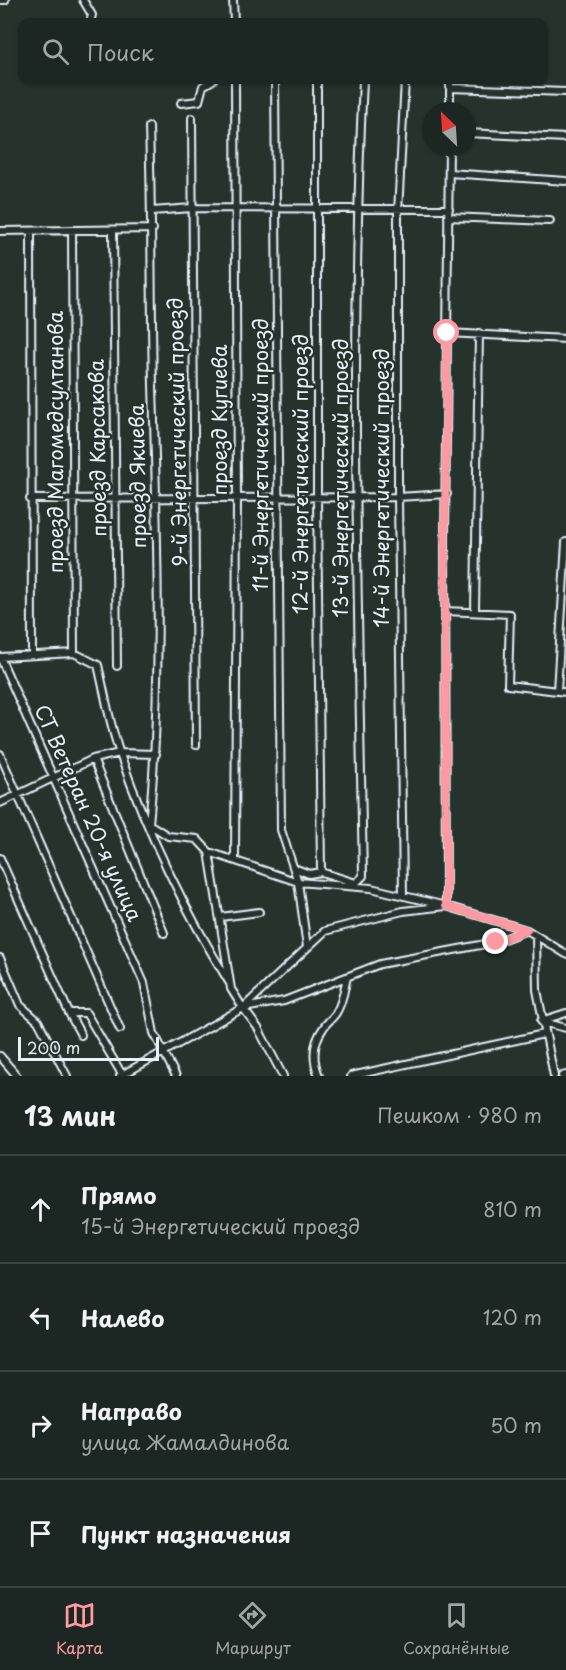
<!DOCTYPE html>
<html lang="ru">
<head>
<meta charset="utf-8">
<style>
	:root { --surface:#1c2622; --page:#252e2a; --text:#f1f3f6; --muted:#a0a5a5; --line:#3a4340; --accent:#ff9aa2 }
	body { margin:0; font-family:"Playpen Sans",sans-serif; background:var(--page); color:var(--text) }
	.compass { position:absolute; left:422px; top:102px; width:54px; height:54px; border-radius:50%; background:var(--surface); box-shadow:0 2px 4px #0004; rotate:335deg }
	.scale { position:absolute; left:18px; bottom:15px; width:141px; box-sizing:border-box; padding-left:6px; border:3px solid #e8f1f8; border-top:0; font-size:16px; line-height:21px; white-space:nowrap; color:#e8f1f8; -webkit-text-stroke:4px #26332d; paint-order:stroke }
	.stop { position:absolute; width:18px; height:18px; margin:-14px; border:4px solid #ff9aa2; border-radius:50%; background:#fff }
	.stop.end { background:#ff9aa2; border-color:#fff; box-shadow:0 2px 6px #0008 }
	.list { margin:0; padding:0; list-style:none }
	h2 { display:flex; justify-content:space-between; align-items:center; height:78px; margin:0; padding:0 24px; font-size:26px }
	h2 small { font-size:20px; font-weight:400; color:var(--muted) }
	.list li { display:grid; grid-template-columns:39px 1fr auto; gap:18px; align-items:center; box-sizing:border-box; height:108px; padding:0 24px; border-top:2px solid var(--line) }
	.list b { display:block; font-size:22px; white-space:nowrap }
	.list p { margin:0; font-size:20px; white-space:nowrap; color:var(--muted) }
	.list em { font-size:20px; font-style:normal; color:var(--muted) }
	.icon { flex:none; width:33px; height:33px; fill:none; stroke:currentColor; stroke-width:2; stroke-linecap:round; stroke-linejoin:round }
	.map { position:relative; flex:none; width:566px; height:1076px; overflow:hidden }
	.search { position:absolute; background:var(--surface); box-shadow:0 2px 4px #0004; left:18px; right:18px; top:18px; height:66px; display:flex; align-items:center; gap:15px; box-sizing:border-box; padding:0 21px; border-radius:12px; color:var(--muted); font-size:22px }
	.sheet { height:510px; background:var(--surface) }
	nav { display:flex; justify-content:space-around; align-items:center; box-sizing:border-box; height:84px; border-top:2px solid var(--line); background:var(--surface); font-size:16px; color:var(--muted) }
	nav a { display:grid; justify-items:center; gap:3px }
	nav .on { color:var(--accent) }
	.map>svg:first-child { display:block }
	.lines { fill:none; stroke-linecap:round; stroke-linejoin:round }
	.minor-casing { stroke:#e8f1f8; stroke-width:10 }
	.minor { stroke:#26332d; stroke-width:6 }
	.route { stroke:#ff9aa2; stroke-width:8 }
	.labels { text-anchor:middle; stroke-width:5; stroke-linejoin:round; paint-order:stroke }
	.street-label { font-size:20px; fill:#e8f1f8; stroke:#26332d }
</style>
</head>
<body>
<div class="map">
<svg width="566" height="1076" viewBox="0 0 566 1076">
	<rect width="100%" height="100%" fill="#26332d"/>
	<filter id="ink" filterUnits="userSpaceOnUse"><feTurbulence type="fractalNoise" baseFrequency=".0167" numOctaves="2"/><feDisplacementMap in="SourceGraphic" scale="12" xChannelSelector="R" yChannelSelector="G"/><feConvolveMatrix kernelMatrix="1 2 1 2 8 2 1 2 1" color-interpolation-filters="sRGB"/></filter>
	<g filter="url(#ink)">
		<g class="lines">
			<!-- minor casing -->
			<g class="minor-casing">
				<path id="minor" d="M0,0H5
					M83,0L92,15L90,22
					M233,0L234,22
					M275,80L281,830L298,882L307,947
					M317,80V496L321,872
					M447,80L450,82V111
					M235,82L237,499L235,860
					M450,88L566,92
					M181,103L199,101L203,86L213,80
					M192,118L196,745
					M149,127C152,213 151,299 153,385C157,531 163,679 149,824L168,836L197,839L209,852L231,989L243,1008L325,931L403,911L446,906
					M467,133L566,138
					M449,173L566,181
					M152,211L192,208L449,209
					M448,217L550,221
					M72,230L74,653
					M113,230L117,666
					M0,231L153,229
					M31,231L32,654
					M447,333L566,339
					M30,499L398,497L447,494
					M445,611L510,614L508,685L566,692
					M475,612L479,333
					M0,657L144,983L154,1033L176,1076
					M0,657L74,653L98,665C105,694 110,726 120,754C148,834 185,911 229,982
					M557,691L566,542
					M0,754L120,1029
					M93,759L164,933
					M0,803L93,759L120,753L156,754
					M209,852L298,882L371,888L446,906L527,930L566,954
					M0,858L69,1013L81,1035
					M294,868L309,874L321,872L356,883L363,876C358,611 350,345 363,80
					M403,896L398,497V212L405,80
					M446,906L445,536L449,147
					M220,917L259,912
					M536,936L537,990L554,1076
					M0,958L20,1005L38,1021L67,1076
					M243,1008L258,1028L283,1076
					M69,1013H86L123,1076
					M541,1021L566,1013
					M542,1022L566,1028
					M0,1056L17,1076
					M120,1076L243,1008L284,1001L380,964L496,942L527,930
					M319,1076C312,1059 313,1042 324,1027C327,1022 333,1018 336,1013C343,1002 344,989 347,977
					M351,1076L544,1034
					M562,1076L566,1075"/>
			</g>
			<!-- minor -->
			<use href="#minor" class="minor"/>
		</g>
	</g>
	<g class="lines" filter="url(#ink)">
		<!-- route -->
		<path class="route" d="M447,333L445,536L446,906L527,930L496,942"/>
	</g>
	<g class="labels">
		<!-- street labels -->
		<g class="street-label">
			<text transform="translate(220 420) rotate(-90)" y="7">проезд Кугиева</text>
			<text transform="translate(178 432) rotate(-91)" y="7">9-й Энергетический проезд</text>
			<text transform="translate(56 442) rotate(-90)" y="7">проезд Магомедсултанова</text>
			<text transform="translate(98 448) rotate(-91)" y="7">проезд Карсакова</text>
			<text transform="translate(261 455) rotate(-90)" y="7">11-й Энергетический проезд</text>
			<text transform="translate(301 474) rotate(-90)" y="7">12-й Энергетический проезд</text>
			<text transform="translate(138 476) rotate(-91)" y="7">проезд Якиева</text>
			<text transform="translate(341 478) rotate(-90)" y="7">13-й Энергетический проезд</text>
			<text transform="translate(382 488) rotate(-90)" y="7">14-й Энергетический проезд</text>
			<text transform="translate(88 813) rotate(66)" y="7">СТ Ветеран 20-я улица</text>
		</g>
	</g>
</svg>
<svg class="compass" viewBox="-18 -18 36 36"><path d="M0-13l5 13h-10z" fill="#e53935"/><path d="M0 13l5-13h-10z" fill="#a0a5a5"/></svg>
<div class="scale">200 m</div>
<div class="stop" style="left:447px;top:333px"></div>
<div class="stop end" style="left:496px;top:942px"></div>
<div class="search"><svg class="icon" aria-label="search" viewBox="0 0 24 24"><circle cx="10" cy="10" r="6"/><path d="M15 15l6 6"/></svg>Поиск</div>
</div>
<section class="sheet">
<h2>13 мин<small>Пешком · 980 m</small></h2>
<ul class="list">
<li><svg class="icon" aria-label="ahead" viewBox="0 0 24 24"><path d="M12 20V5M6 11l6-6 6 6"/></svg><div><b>Прямо</b><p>15-й Энергетический проезд</p></div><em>810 m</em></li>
<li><svg class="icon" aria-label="left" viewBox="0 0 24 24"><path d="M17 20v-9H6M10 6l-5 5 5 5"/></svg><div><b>Налево</b></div><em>120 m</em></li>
<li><svg class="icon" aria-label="right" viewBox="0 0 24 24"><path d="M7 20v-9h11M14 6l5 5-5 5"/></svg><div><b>Направо</b><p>улица Жамалдинова</p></div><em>50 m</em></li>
<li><svg class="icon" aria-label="arrive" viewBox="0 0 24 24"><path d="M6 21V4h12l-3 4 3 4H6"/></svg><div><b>Пункт назначения</b></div></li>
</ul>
</section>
<nav>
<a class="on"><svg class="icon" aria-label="map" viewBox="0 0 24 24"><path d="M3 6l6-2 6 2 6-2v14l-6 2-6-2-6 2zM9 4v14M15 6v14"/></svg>Карта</a>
<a><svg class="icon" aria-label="directions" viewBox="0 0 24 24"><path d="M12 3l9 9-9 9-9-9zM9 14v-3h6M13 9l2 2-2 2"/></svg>Маршрут</a>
<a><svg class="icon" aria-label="saved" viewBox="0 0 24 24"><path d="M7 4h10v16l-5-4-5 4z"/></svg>Сохранённые</a>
</nav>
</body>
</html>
